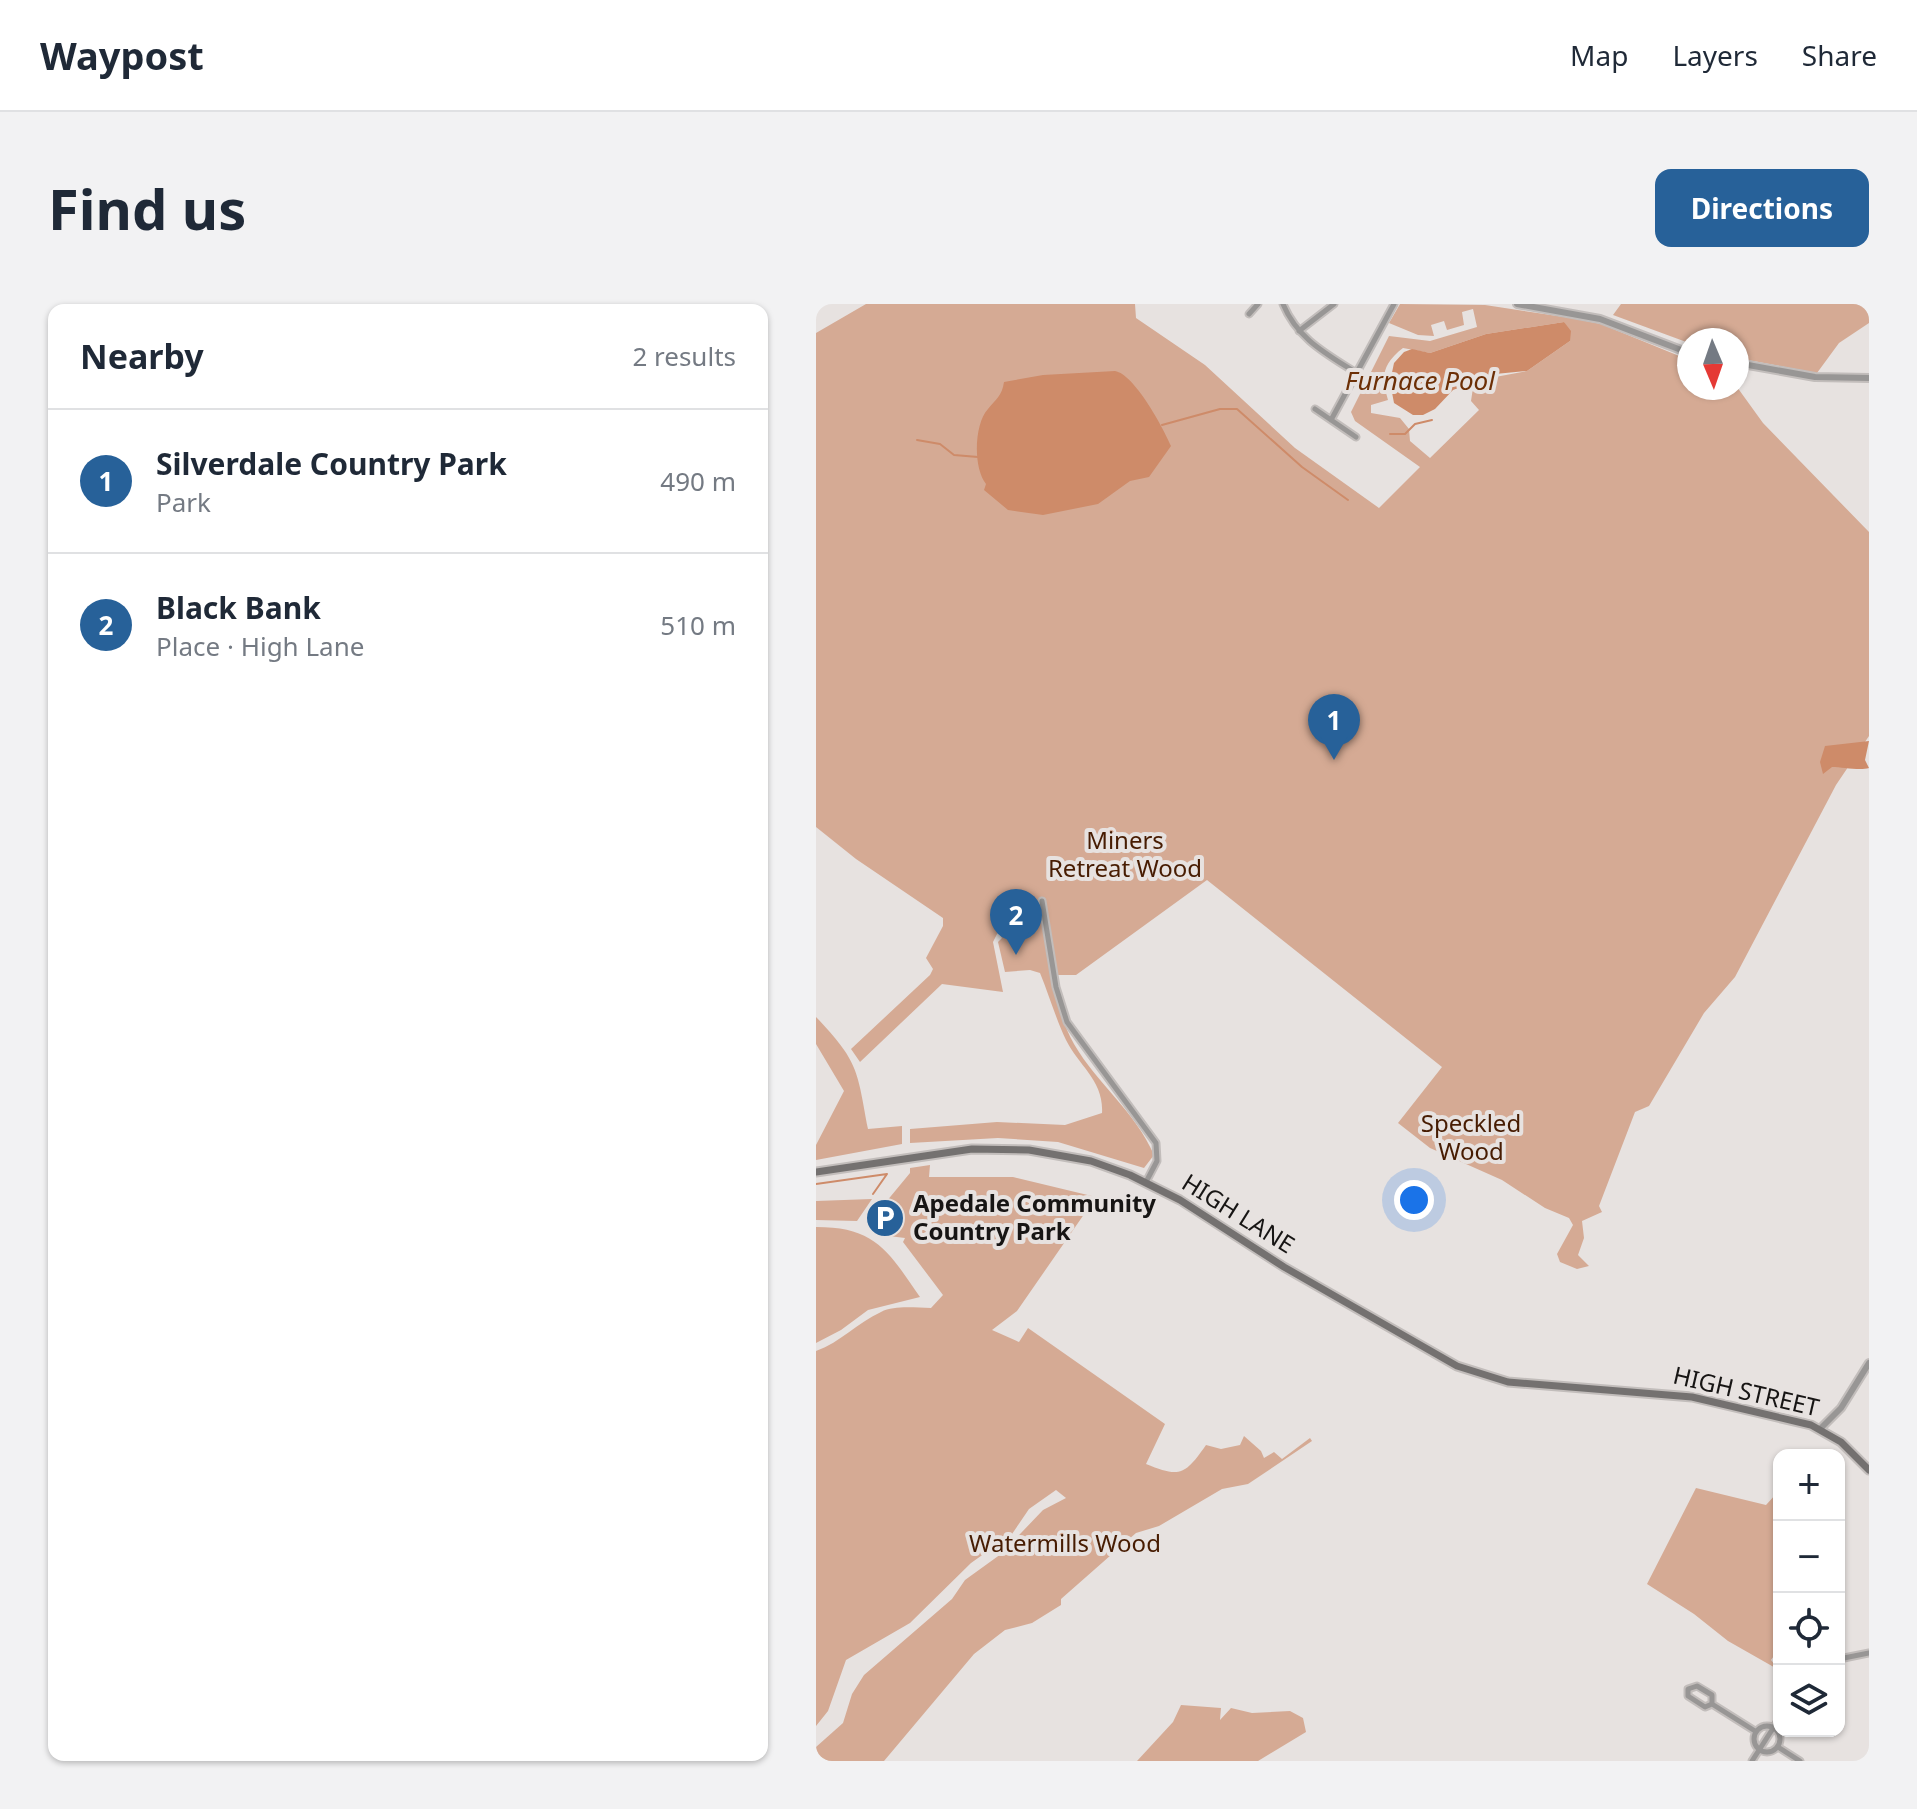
<!DOCTYPE html>
<html lang="en">
<head>
<meta charset="utf-8">
<style>
	:root { --surface:#fff; --page:#f2f2f3; --text:#1f2937; --muted:#747a83; --line:#e0e1e3; --accent:#276199 }
	body { margin:0; font-family:"Noto Sans",sans-serif; background:var(--page); color:var(--text) }
	.controls { position:absolute; right:24px; bottom:24px; display:grid; overflow:hidden; border-radius:16px; box-shadow:0 2px 6px #0004 }
	.controls button { width:72px; height:72px; display:grid; place-items:center; padding:0; border:0; border-bottom:2px solid var(--line); background:var(--surface); color:var(--text); font:40px sans-serif }
	.compass { position:absolute; left:861px; top:24px; width:72px; height:72px; border-radius:50%; background:var(--surface); box-shadow:0 2px 6px #0004; rotate:178deg }
	.you { position:absolute; left:598px; top:896px; width:28px; height:28px; margin:-20px; border:6px solid #fff; border-radius:50%; background:#1a73e8; box-shadow:0 0 0 12px #1a73e833 }
	.badge { display:grid; place-items:center; width:52px; height:52px; border-radius:50%; background:var(--accent); color:#fff; font-size:26px; font-weight:700 }
	.pin { position:absolute; translate:-50% -66px; filter:drop-shadow(0 2px 4px #0008) }
	.pin::after { content:''; position:absolute; top:42px; width:28px; height:24px; background:inherit; clip-path:polygon(0 0,100% 0,50% 100%) }
	.list { margin:0; padding:0; list-style:none }
	h2 { display:flex; justify-content:space-between; align-items:center; height:104px; margin:0; padding:0 32px; font-size:34px }
	h2 small { font-size:26px; font-weight:400; color:var(--muted) }
	.list li { display:grid; grid-template-columns:52px 1fr auto; gap:24px; align-items:center; box-sizing:border-box; height:144px; padding:0 32px; border-top:2px solid var(--line) }
	.list b { display:block; font-size:30px; white-space:nowrap }
	.list p { margin:0; font-size:26px; white-space:nowrap; color:var(--muted) }
	.list em { font-size:26px; font-style:normal; color:var(--muted) }
	.icon { flex:none; width:44px; height:44px; fill:none; stroke:currentColor; stroke-width:2; stroke-linecap:round; stroke-linejoin:round }
	.map { position:relative; flex:none; width:1053px; height:1457px; overflow:hidden; border-radius:16px }
	header { display:flex; align-items:center; gap:48px; box-sizing:border-box; height:112px; padding:0 40px; background:var(--surface); border-bottom:2px solid var(--line) }
	header strong { font-size:38px }
	nav { display:flex; gap:44px; margin-inline-start:auto; font-size:28px }
	.intro { display:flex; align-items:center; justify-content:space-between; box-sizing:border-box; height:192px; padding:0 48px }
	h1 { margin:0; font-size:56px }
	.button { padding:20px 36px; border-radius:16px; background:var(--accent); color:#fff; font-size:28px; font-weight:700 }
	main { display:flex; gap:48px; padding:0 48px }
	aside { flex:1; background:var(--surface); border-radius:16px; box-shadow:0 2px 6px #0004 }
	.map>svg:first-child { display:block }
	.green { fill:#d5aa94; fill-rule:evenodd }
	.water { fill:#ce8b69 }
	.lines { fill:none; stroke-linecap:round; stroke-linejoin:round }
	.stream { stroke:#ce8b69; stroke-width:2 }
	.minor-casing { stroke:#c2bdbb; stroke-width:9 }
	.tertiary-casing { stroke:#c2bdbb; stroke-width:10 }
	.secondary-casing { stroke:#c2bdbb; stroke-width:11 }
	.minor { stroke:#989695; stroke-width:5 }
	.tertiary { stroke:#989695; stroke-width:6 }
	.secondary { stroke:#747170; stroke-width:7 }
	.labels { text-anchor:middle; stroke-width:8; stroke-linejoin:round; paint-order:stroke }
	.park-label { font-size:24px; fill:#471c02; stroke:#e7e2e0 }
	.poi-label { font-size:24px; font-weight:bold; fill:#171514; stroke:#e7e2e0; text-anchor:start }
	.street-label { font-size:24px; fill:#171514; stroke:#e7e2e0 }
	.water-label { font-size:26px; font-style:italic; fill:#6c2f06; stroke:#e7e2e0 }
</style>
</head>
<body>
<header>
<strong>Waypost</strong>
<nav><a>Map</a><a>Layers</a><a>Share</a></nav>
</header>
<div class="intro"><h1>Find us</h1><a class="button">Directions</a></div>
<main>
<aside>
<h2>Nearby<small>2 results</small></h2>
<ul class="list">
<li><span class="badge">1</span><div><b>Silverdale Country Park</b><p>Park</p></div><em>490 m</em></li>
<li><span class="badge">2</span><div><b>Black Bank</b><p>Place · High Lane</p></div><em>510 m</em></li>
</ul>
</aside>
<div class="map">
<svg width="1053" height="1457" viewBox="0 0 1053 1457">
	<rect width="100%" height="100%" fill="#e7e2e0"/>
	<!-- green -->
	<path class="green" d="M50,0H319L320,14L389,61L479,144L563,204L604,163L539,117L535,108L573,32L614,37L661,23L657,5L646,8L648,21L631,26L628,17L615,21L618,32L602,31L573,19L584,0L669,1L755,14L785,20L873,56V84L921,83L947,119L1053,228V432L1020,481L919,673L888,709L833,802L819,808L783,902L786,908L766,917L768,934L762,951L773,962L761,965L744,958L741,950L757,921L753,914L729,904L686,876L614,844L582,819L626,763L391,576L260,671H241L227,620C232,660 238,704 258,740C281,780 319,807 338,851L328,864L242,838L182,834L94,839V825L181,818L249,821L286,809C288,777 263,762 250,736C240,715 233,691 224,669L214,666L189,668L182,638L186,634L182,628L177,638L187,688L126,680L44,758L35,745L114,671L117,665L110,654L127,622V614L40,555L0,523V29ZM748,18L754,37L711,67L658,77L655,97L663,106L614,154L594,137L593,125L584,114L555,109V101L572,96C565,73 566,60 587,44L614,49L670,30Z
		M805,0H1053V19L1023,39L1001,69L921,54V36H873V39L797,11Z
		M0,713C43,758 41,766 52,825L86,822V840L0,856V841L28,787L0,740Z
		M114,861L113,873H197L280,893L201,1007L176,1026L203,1038L212,1024L349,1120L330,1160C364,1174 369,1171 390,1141L405,1145L424,1141L428,1132L445,1147L448,1154L458,1148L466,1155L494,1134L496,1137L432,1180L406,1185L343,1222L320,1229L245,1295V1301L216,1319L189,1326L158,1350L68,1457H0V1443L27,1419L36,1390L48,1371L136,1295L149,1276L185,1250L227,1206L250,1194L240,1186L213,1205L196,1230L155,1259L94,1319L30,1356L12,1407L0,1422V1047C25,1038 41,1019 65,1008C79,1001 99,1004 115,1004L127,991L87,938L89,934L73,932L88,912L70,898L94,869V864Z
		M56,895L41,917L0,916V897Z
		M0,923C60,923 72,947 104,993L52,1006L25,1026L0,1039Z
		M880,1184L950,1201L960,1190L963,1193V1345L955,1356L963,1366L912,1337L878,1310L831,1280Z
		M365,1401L405,1404L404,1416L415,1404L436,1409L474,1407L487,1414L490,1428L442,1457H321L357,1418Z"/>
	<!-- water -->
	<path class="water" d="M748,18L755,27L754,37L711,67L679,70L637,86L619,105L607,111H597L578,99L574,78L578,59L588,48L596,45L614,49L670,30Z
		M299,67C318,70 347,123 355,142L333,173L314,177L282,200L227,211L192,206L168,186L170,180C157,164 158,120 172,105C180,95 186,92 188,78L227,71Z
		M1053,437L1049,456L1053,464C1044,467 1026,463 1016,463L1007,470L1004,458L1009,442Z"/>
	<g class="lines">
		<!-- stream -->
		<path class="stream" d="M346,121L404,105H421L486,163L532,196
			M574,130H589L599,120L616,116
			M101,136L124,140L138,151L162,153
			M0,880L71,870L57,890"/>
		<!-- minor casing -->
		<g class="minor-casing">
			<path id="minor" d="M467,0C481,34 509,49 539,68
				M433,10L442,0
				M483,27L518,0
				M499,105L540,133
				M515,116L578,0
				M226,597L240,683L251,718L340,839L341,857L330,878
				M1023,1355L1053,1349
				M896,1400V1391L881,1382L872,1385V1392L889,1403L896,1400L939,1427
				M938 1435a13 13 0 1 1 26 0a13 13 0 1 1-26 0Z
				M962,1443L984,1457
				M936,1457L963,1415"/>
		</g>
		<!-- tertiary casing -->
		<g class="tertiary-casing">
			<path id="tertiary" d="M701,0L784,15L873,49
				M921,59L999,73L1053,74
				M1005,1124L1025,1104L1053,1059"/>
		</g>
		<!-- secondary casing -->
		<g class="secondary-casing">
			<path id="secondary" d="M0,868L156,845L213,846L275,857L314,871L364,896L468,963L641,1062L692,1078L876,1093L995,1121L1025,1138L1053,1166"/>
		</g>
		<!-- minor -->
		<use href="#minor" class="minor"/>
		<!-- tertiary -->
		<use href="#tertiary" class="tertiary"/>
		<!-- secondary -->
		<use href="#secondary" class="secondary"/>
	</g>
	<!-- icons -->
	<defs>
		<g id="parking-disc" transform="scale(2)"><circle r="9.5" fill="#276199" stroke="#e7e2e0"/><path d="M-3.5-5.5H1a3.5 3.5 0 0 1 0 7H-1V5.5H-3.5ZM-1-3.4V-.6H.8a1.4 1.4 0 0 0 0-2.8Z" fill="#fff"/></g>
	</defs>
	<g fill-rule="evenodd">
		<use href="#parking-disc" x="69" y="914"/>
	</g>
	<g class="labels">
		<!-- park labels -->
		<g class="park-label">
			<text x="309" y="545">Miners<tspan x="309" dy="28">Retreat Wood</tspan></text>
			<text x="655" y="828">Speckled<tspan x="655" dy="28">Wood</tspan></text>
			<text x="249" y="1248">Watermills Wood</text>
		</g>
		<!-- poi labels -->
		<g class="poi-label">
			<text x="97" y="908">Apedale Community<tspan x="97" dy="28">Country Park</tspan></text>
		</g>
		<!-- street labels -->
		<g class="street-label">
			<text transform="translate(422 910) rotate(32)" y="8">HIGH LANE</text>
			<text transform="translate(930 1088) rotate(13)" y="8">HIGH STREET</text>
		</g>
		<!-- water labels -->
		<g class="water-label">
			<text x="604" y="86">Furnace Pool</text>
		</g>
	</g>
</svg>
<div class="controls">
<button>+</button>
<button>−</button>
<button><svg class="icon" aria-label="locate" viewBox="0 0 24 24"><circle cx="12" cy="12" r="6"/><path d="M12 2v4M12 18v4M2 12h4M18 12h4"/></svg></button>
<button><svg class="icon" aria-label="layers" viewBox="0 0 24 24"><path d="M12 4l9 5-9 5-9-5zM3 14l9 5 9-5"/></svg></button>
</div>
<svg class="compass" viewBox="-18 -18 36 36"><path d="M0-13l5 13h-10z" fill="#e53935"/><path d="M0 13l5-13h-10z" fill="#747a83"/></svg>
<div class="you"></div>
<div class="pin badge" style="left:518px;top:456px">1</div>
<div class="pin badge" style="left:200px;top:651px">2</div>
</div>
</main>
</body>
</html>
